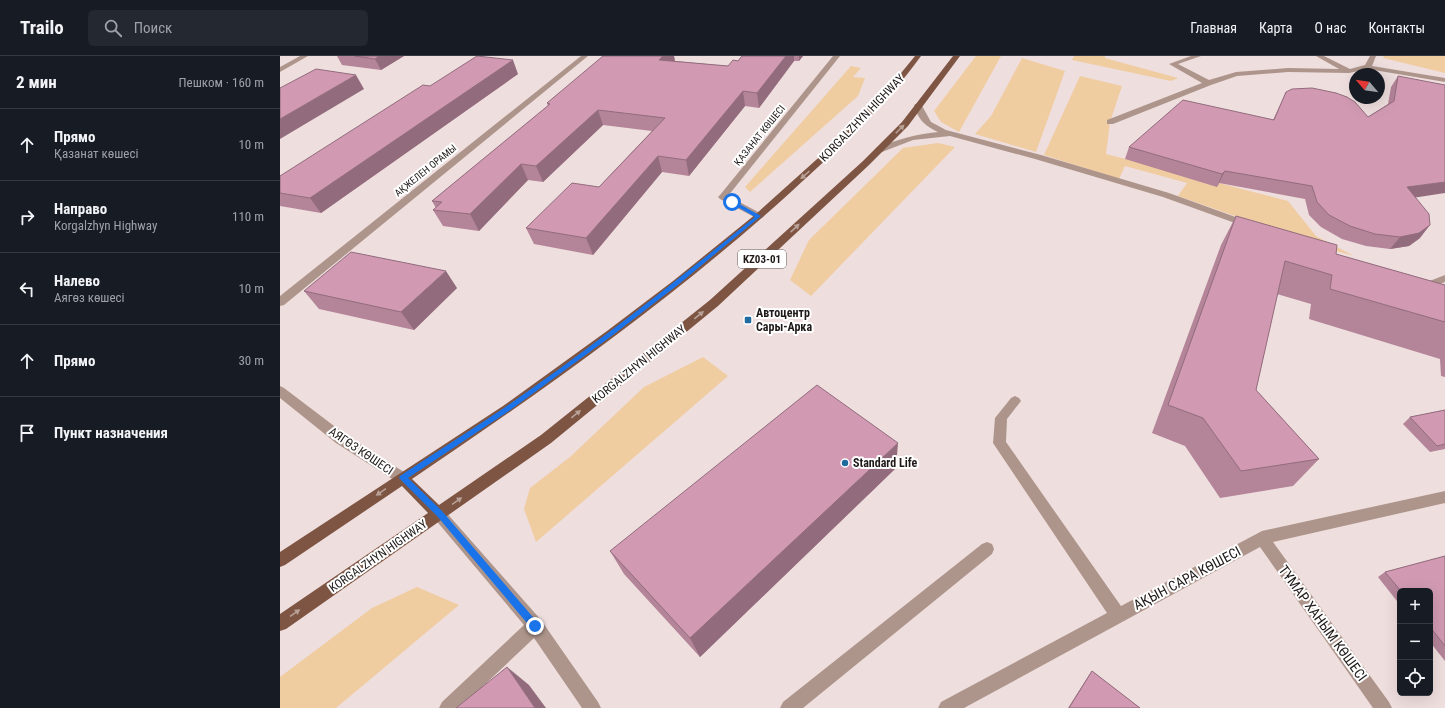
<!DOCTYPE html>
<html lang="ru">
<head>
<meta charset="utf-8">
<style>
	:root { --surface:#171b24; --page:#242831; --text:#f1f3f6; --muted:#9ea1a6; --line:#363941 }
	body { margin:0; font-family:"Roboto Condensed",sans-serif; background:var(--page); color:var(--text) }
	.controls { position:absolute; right:12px; bottom:12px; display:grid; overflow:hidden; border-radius:6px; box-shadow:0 4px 16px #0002 }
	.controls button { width:36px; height:36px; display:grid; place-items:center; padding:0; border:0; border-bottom:1px solid var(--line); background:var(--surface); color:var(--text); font:20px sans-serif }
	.compass { position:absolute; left:1069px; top:12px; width:36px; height:36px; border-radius:50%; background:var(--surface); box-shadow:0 4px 16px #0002; rotate:299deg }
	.stop { position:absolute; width:12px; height:12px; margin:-9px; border:3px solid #1a73e8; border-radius:50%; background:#fff }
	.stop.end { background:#1a73e8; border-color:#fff; box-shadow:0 1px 4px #0008 }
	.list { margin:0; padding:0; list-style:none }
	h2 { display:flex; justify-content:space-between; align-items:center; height:52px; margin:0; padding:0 16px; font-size:17px }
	h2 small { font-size:13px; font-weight:400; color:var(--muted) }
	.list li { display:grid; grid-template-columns:26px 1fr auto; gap:12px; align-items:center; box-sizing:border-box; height:72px; padding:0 16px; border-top:1px solid var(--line) }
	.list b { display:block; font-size:15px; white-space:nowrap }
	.list p { margin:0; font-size:13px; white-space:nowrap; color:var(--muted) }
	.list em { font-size:13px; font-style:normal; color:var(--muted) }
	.icon { flex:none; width:22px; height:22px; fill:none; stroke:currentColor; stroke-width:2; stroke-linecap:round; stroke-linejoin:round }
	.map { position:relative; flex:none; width:1165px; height:652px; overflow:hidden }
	header { display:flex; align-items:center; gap:24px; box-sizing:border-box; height:56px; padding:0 20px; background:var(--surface); border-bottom:1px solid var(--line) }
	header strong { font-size:19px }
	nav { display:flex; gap:22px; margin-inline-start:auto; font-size:14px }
	.search { width:280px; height:36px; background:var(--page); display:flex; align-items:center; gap:10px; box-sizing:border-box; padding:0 14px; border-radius:6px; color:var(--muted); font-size:15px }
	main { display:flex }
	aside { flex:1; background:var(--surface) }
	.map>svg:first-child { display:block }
	.green { fill:#f0cca1 }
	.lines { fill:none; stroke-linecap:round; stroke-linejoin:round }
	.minor { fill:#ad958b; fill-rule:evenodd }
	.major { fill:#7e5543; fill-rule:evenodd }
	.wall { fill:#b48499 }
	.shaded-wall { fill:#926c7d }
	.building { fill:#d19ab2; stroke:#926c7d }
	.oneway { fill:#b8a298 }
	.route { fill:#1a73e8 }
	.poi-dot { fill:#1f6b9e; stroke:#fff; stroke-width:1.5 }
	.labels { text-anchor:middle; stroke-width:4; stroke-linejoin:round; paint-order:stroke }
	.far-street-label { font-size:10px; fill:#1f1919; stroke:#fff }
	.shield { fill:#fff; stroke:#625e5e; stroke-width:1 }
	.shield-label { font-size:11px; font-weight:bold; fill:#1f1919 }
	.street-label { font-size:12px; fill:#1f1919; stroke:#fff }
	.poi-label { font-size:12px; font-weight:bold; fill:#1f1919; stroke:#fff; text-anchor:start }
	.near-street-label { font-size:14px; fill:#1f1919; stroke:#fff }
</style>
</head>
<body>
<header>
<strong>Trailo</strong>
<div class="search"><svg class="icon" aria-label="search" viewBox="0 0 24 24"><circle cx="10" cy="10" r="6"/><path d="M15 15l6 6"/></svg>Поиск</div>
<nav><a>Главная</a><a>Карта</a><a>О нас</a><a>Контакты</a></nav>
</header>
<main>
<aside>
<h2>2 мин<small>Пешком · 160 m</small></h2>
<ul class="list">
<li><svg class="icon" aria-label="ahead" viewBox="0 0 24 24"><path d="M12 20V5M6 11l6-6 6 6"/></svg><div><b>Прямо</b><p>Қазанат көшесі</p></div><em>10 m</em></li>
<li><svg class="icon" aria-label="right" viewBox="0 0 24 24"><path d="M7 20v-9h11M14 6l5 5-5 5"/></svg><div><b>Направо</b><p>Korgalzhyn Highway</p></div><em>110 m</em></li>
<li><svg class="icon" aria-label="left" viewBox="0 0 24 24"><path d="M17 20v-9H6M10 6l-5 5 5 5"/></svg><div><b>Налево</b><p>Аягөз көшесі</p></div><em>10 m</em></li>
<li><svg class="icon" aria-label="ahead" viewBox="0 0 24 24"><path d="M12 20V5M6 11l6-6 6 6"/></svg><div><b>Прямо</b></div><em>30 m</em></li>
<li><svg class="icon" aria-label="arrive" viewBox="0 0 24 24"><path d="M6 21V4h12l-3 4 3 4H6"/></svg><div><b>Пункт назначения</b></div></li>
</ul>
</aside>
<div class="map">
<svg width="1165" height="652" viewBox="0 0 1165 652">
	<rect width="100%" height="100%" fill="#efdede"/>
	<!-- green -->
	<path class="green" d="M696,0H721L679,76L661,66L654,55Z
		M794,0H825V2L898,22L891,25L792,4Z
		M1104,0H1165V17L1103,2Z
		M742,2L785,15L756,96L695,78L711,60Z
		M571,10L581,12L573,21L585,22L578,40L470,136L465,131Z
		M800,20L842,30L830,66L826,98L1008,145L1036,180L1074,200L1046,192L898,140L907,127L845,110L839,123L764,99Z
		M658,87L675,91L531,240L510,224L529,184L623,92Z
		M423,301L448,320L256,486L244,453L250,432L290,401L364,331Z
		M137,531L179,549L56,652H0V621L92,552Z"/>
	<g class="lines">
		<!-- minor -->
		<path class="minor" d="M20,0H28L0,16V11Z
			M301,0H308L4,249L0,250V240Z
			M553,0H560L448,140L482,158L484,160L482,162H476L440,143L438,141L440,139Z
			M911,0H921L898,8L929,24L956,16L1008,12L1059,13L1036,0H1044L1070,13L1085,9L1090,0H1096L1092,10L1165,22V26L1088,13L1069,17L1008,16L957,20L931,29L833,68H827V64L922,27L889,8Z
			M635,48H641L651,66L666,74L761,99L889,137L972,167L974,169L969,172L966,171L883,141L755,103L670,80L633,84L602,96H596L595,94L596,92C616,84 636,78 658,76C644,69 639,64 634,50Z
			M1165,219V226L1146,234H1137L1136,232L1137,230Z
			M0,330L4,332L66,379L127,418L129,422L127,426L122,428L117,426L56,387L0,342Z
			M735,340L739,342L741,345L727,363L726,386L841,550L982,475L1165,435V447L993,486L1109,646L1112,652H1093L980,491L684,652H658L661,646L827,557L713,387L715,362L731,342Z
			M159,452L164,454L261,564L318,646L321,652H302L254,582L180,652H159L162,646L244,569L154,462L152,458L154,454Z
			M707,486L712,488L714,493L712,498L523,652H500L503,646L702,488Z"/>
		<!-- major -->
		<path class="major" d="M635,0H641C605,50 558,93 512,135C394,242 264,334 132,423L159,449L261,379L430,244L583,105L622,66L673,0H680L628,70L589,109L438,250L271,387L6,573L0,575V558L148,457L122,430L5,509L0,511V496L223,350L327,275L393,225L476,158L546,95L617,22Z"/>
	</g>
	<!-- wall -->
	<path class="wall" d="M57,0H124L101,14L62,9Z
		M394,0L395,5L448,10L458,5L462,0H523L519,5H514L479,52L465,50L409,120L382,116L313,199L254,188L246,172L319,131L372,75L323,69L263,126L248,124L199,175L163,170L153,154L156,152L152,145L268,50L267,47Z
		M238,18L41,157L0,150V120L150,30Z
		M1118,20L1135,141L1140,182L1129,190L1110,193L1086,190L1062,183L1041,171L1029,159L1025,143L939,127L937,131L845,103L849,91L993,64L1006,36L1088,61L1108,48L1111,31Z
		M956,160L1056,198L1165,229V321L1161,320L1160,303L1029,263L1031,248L997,238L976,334L1039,403L1013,430L940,442L905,390L872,377L941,189Z
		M177,232L134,274L39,253L24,235Z
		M1165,354V393L1150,396L1123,368L1130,361Z
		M616,412L420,601L344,518L330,495Z
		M1165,500V605L1150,586V535H1120V549L1098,521L1105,516Z
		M812,615L860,652H788L809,619Z"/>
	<!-- shaded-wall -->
	<path class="shaded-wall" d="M99,0H124L101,14L95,3Z
		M383,0H394L395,6L379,4Z
		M506,0H514V5L479,52L477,37Z
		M519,0H523L519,5Z
		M233,4L238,18L41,157L30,142Z
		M76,19L84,33L0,83V63Z
		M463,35L465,50L409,120L406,104Z
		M318,54L323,69L263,126L256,110Z
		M378,100L382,116L313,199L306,182Z
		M241,108L248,124L199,175L190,158Z
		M945,115L937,131L942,118Z
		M1165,126V137L1119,144L1127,131Z
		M1150,169L1140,182L1129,190L1110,193L1120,181Z
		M166,215L177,232L134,274L121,256Z
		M618,387L616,412L420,601L410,582Z
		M227,611L249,629L266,652H255Z"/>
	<!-- building -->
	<path class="building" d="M75,0H99L95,3Z
		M197,0L233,4L30,142L0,137V120L143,29L150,30Z
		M323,0H383L379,4L448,10L453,4L458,5L462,0H506L477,37L463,35L406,104L378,100L306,182L246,172L292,127L319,131L385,62L318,54L256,110L241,108L190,158L153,154L162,146L152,145L270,48L267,47Z
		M36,13L76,19L0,63V32Z
		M1118,20L1165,29V126L1127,131L1149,158L1150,169L1139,177L1120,181L1095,178L1070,170L1049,159L1037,146L1032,130L945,115L942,118L849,91L903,44L994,64L1006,36L1012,33L1032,32L1056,37L1067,41L1075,46L1088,61L1114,45Z
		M956,160L1057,189L1056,198L1165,229V266L1050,233L1052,219L1005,205L976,334L1039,403L961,415L923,362L888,349Z
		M71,196L166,215L121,256L24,235Z
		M537,329L618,387L410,582L330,495Z
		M1165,354V388L1157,390L1130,361Z
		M1165,500V590L1150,571V535H1121L1105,516Z
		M227,611L255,652H176Z
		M812,615L860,652H789Z"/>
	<!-- one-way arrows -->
	<defs><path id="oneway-solid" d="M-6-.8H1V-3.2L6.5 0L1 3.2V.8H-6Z"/></defs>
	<g class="oneway">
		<use href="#oneway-solid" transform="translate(620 73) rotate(-45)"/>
		<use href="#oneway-solid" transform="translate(525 119) rotate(138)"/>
		<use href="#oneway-solid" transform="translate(515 172) rotate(-43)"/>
		<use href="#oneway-solid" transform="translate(419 259) rotate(-39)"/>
		<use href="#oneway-solid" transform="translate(296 358) rotate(-39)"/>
		<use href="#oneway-solid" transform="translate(101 436) rotate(146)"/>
		<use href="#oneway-solid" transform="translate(177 445) rotate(-35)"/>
		<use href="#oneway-solid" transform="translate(15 557) rotate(-35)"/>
	</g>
	<!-- route -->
	<path class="route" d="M451,145H454L481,160L399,228L333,279L229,355L128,422L162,455L258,567L260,570L258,573L255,575L252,573L157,460L119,422L120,420C154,397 190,375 224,352C311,292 394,227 475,161L451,147Z"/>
	<!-- markers -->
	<g class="poi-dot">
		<rect x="464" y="260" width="8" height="8" rx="2"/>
		<circle cx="565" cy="407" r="4"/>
	</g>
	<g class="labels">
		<!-- far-street labels -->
		<g class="far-street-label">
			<text transform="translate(479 79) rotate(-51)" y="4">ҚАЗАНАТ КӨШЕСІ</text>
			<text transform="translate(145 114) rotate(-39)" y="4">АҚЖЕЛЕН ОРАМЫ</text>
		</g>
		<!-- shield labels -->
		<rect class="shield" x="458" y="194" width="48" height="18" rx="3"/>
		<g class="shield-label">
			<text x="482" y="207">KZ03-01</text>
		</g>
		<!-- street labels -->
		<g class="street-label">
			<text transform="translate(582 62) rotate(-46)" y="4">KORGALZHYN HIGHWAY</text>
			<text transform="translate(359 308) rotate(-39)" y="4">KORGALZHYN HIGHWAY</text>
			<text transform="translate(81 395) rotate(34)" y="4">АЯГӨЗ КӨШЕСІ</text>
			<text transform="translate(98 500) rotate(-35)" y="4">KORGALZHYN HIGHWAY</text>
		</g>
		<!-- poi labels -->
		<g class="poi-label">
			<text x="476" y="261">Автоцентр<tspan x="476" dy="14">Сары-Арка</tspan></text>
			<text x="573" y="411">Standard Life</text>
		</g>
		<!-- near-street labels -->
		<g class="near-street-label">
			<text transform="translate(907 522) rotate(-28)" y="5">АҚЫН САРА КӨШЕСІ</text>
			<text transform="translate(1043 567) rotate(54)" y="5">ТҰМАР ХАНЫМ КӨШЕСІ</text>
		</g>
	</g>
</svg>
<div class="controls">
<button>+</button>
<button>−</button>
<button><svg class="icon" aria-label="locate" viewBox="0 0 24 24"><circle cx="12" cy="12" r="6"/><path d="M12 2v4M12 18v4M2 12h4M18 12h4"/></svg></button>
</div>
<svg class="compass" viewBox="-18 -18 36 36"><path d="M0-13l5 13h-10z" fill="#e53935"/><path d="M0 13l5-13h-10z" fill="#9ea1a6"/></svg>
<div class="stop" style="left:452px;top:146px"></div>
<div class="stop end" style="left:255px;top:570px"></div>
</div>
</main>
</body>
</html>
